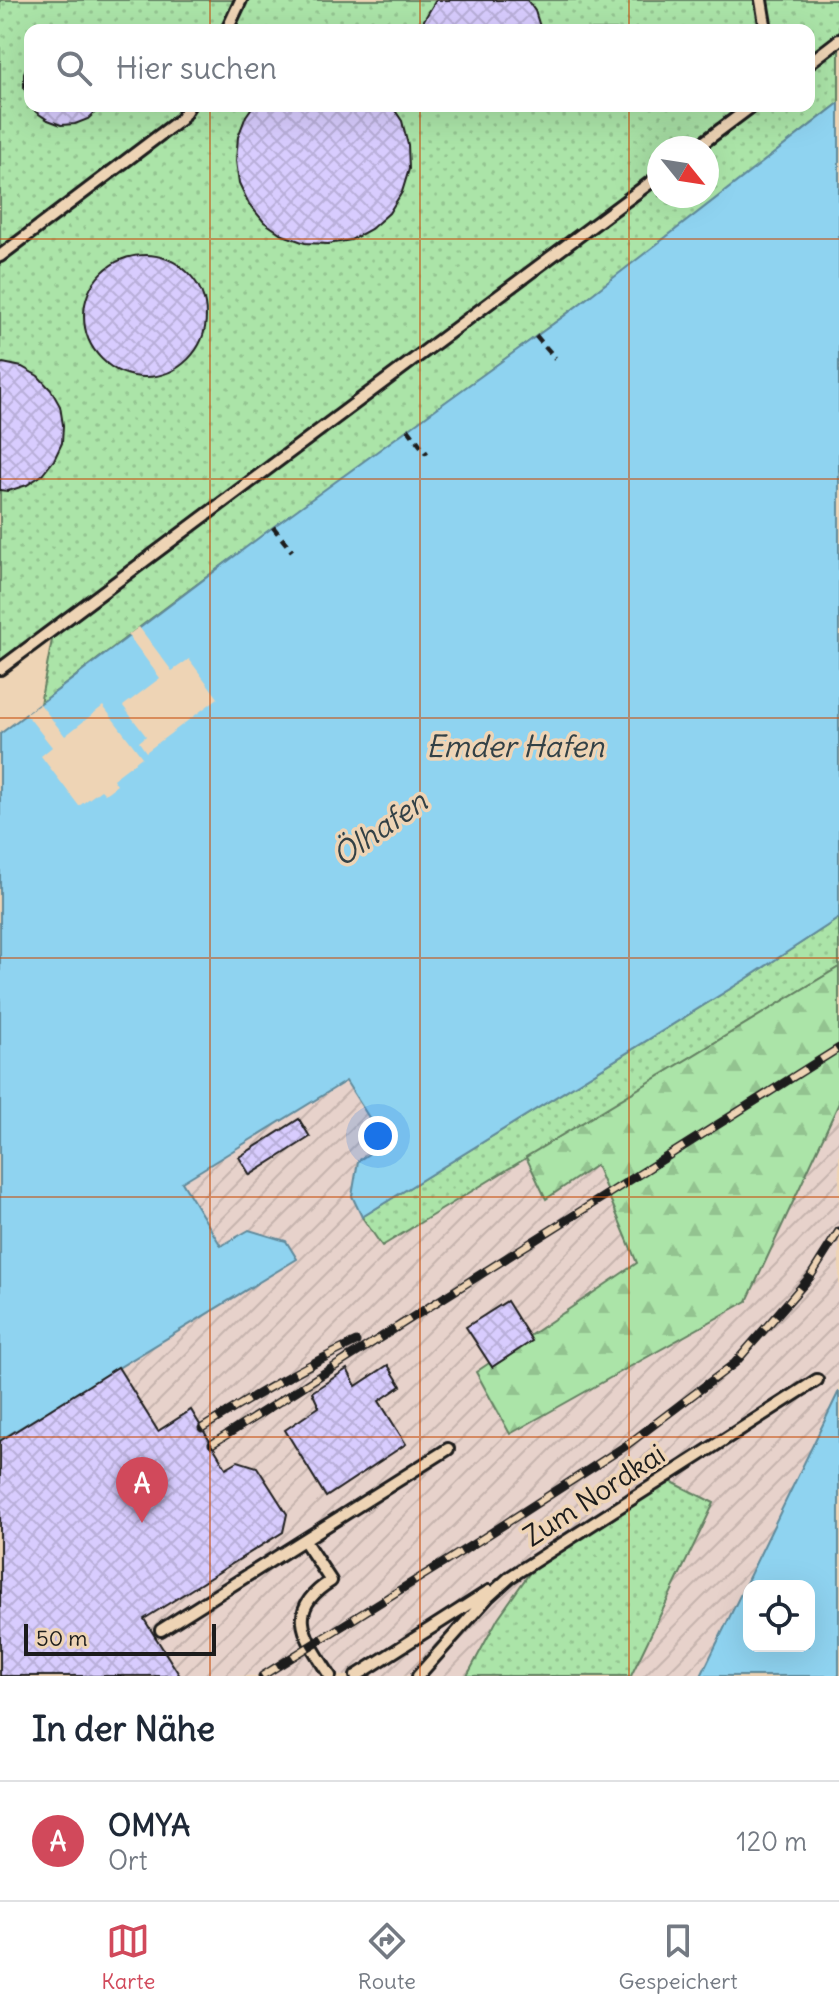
<!DOCTYPE html>
<html lang="de">
<head>
<meta charset="utf-8">
<style>
	:root { --surface:#fff; --page:#f6f6f7; --text:#1f2937; --muted:#747a83; --line:#e0e1e3; --accent:#d1495b }
	body { margin:0; font-family:Delius,sans-serif; background:var(--page); color:var(--text) }
	.controls { position:absolute; right:24px; bottom:24px; display:grid; overflow:hidden; border-radius:16px; box-shadow:0 8px 32px #0002 }
	.controls button { width:72px; height:72px; display:grid; place-items:center; padding:0; border:0; border-bottom:2px solid var(--line); background:var(--surface); color:var(--text); font:40px sans-serif }
	.compass { position:absolute; left:647px; top:136px; width:72px; height:72px; border-radius:50%; background:var(--surface); box-shadow:0 8px 32px #0002; rotate:120deg }
	.scale { position:absolute; left:24px; bottom:20px; width:192px; box-sizing:border-box; padding-left:8px; border:4px solid #1c1c1c; border-top:0; font-size:22px; line-height:28px; white-space:nowrap; color:#1c1c1c; -webkit-text-stroke:6px #eed4b5; paint-order:stroke }
	.you { position:absolute; left:378px; top:1136px; width:28px; height:28px; margin:-20px; border:6px solid #fff; border-radius:50%; background:#1a73e8; box-shadow:0 0 0 12px #1a73e833 }
	.badge { display:grid; place-items:center; width:52px; height:52px; border-radius:50%; background:var(--accent); color:#fff; font-size:26px; font-weight:700 }
	.pin { position:absolute; translate:-50% -66px; filter:drop-shadow(0 2px 4px #0008) }
	.pin::after { content:''; position:absolute; top:42px; width:28px; height:24px; background:inherit; clip-path:polygon(0 0,100% 0,50% 100%) }
	.list { margin:0; padding:0; list-style:none }
	h2 { display:flex; justify-content:space-between; align-items:center; height:104px; margin:0; padding:0 32px; font-size:34px }
	h2 small { font-size:26px; font-weight:400; color:var(--muted) }
	.list li { display:grid; grid-template-columns:52px 1fr auto; gap:24px; align-items:center; box-sizing:border-box; height:120px; padding:0 32px; border-top:2px solid var(--line) }
	.list b { display:block; font-size:30px; white-space:nowrap }
	.list p { margin:0; font-size:26px; white-space:nowrap; color:var(--muted) }
	.list em { font-size:26px; font-style:normal; color:var(--muted) }
	.icon { flex:none; width:44px; height:44px; fill:none; stroke:currentColor; stroke-width:2; stroke-linecap:round; stroke-linejoin:round }
	.map { position:relative; flex:none; width:839px; height:1676px; overflow:hidden }
	.search { position:absolute; background:var(--surface); box-shadow:0 8px 32px #0002; left:24px; right:24px; top:24px; height:88px; display:flex; align-items:center; gap:20px; box-sizing:border-box; padding:0 28px; border-radius:16px; color:var(--muted); font-size:30px }
	.sheet { height:224px; background:var(--surface) }
	nav { display:flex; justify-content:space-around; align-items:center; box-sizing:border-box; height:112px; border-top:2px solid var(--line); background:var(--surface); font-size:22px; color:var(--muted) }
	nav a { display:grid; justify-items:center; gap:4px }
	nav .on { color:var(--accent) }
	.map>svg:first-child { display:block }
	.industrial { fill:url(#industrial-furrows) }
	.grass { fill:url(#grass-dots); stroke:#648062; stroke-width:2; fill-rule:evenodd }
	.forest { fill:url(#forest-firs); stroke:#648062; stroke-width:2 }
	.water { fill:#8fd3f0; stroke:#618a9b; stroke-width:2; fill-rule:evenodd }
	.pier { fill:#eed4b5 }
	.building { fill:url(#building-cross-hatch); stroke:#1c1c1c; stroke-width:2 }
	.lines { fill:none; stroke-linecap:round; stroke-linejoin:round }
	.service-casing { stroke:#1c1c1c; stroke-width:16 }
	.path { stroke:#1c1c1c; stroke-width:5; stroke-dasharray:8 6; stroke-linecap:butt }
	.service { stroke:#eed4b5; stroke-width:10 }
	.rail-casing { stroke:#1c1c1c; stroke-width:9 }
	.rail { stroke:#eed4b5; stroke-width:6; stroke-dasharray:18; stroke-linecap:butt }
	.grid { fill:none; stroke:#c9500e; stroke-width:2; stroke-opacity:0.55 }
	.labels { text-anchor:middle; stroke-width:7; stroke-linejoin:round; paint-order:stroke }
	.street-label { font-size:28px; fill:#1c1c1c; stroke:#eed4b5 }
	.water-label { font-size:30px; font-style:italic; fill:#334146; stroke:#eed4b5 }
</style>
</head>
<body>
<div class="map">
<svg width="839" height="1676" viewBox="0 0 839 1676">
	<defs>
		<pattern id="industrial-furrows" width="10" height="10" patternUnits="userSpaceOnUse" patternTransform="scale(2)"><rect width="10" height="10" fill="#e7d2cb"/><path d="M-1 1l2-2M0 10L10 0M9 11l2-2" fill="none" stroke="#c6b4ae"/></pattern>
		<pattern id="grass-dots" width="8" height="8" patternUnits="userSpaceOnUse" patternTransform="scale(2)"><rect width="8" height="8" fill="#abe4a8"/><path d="M2 2h.1M6 6h.1" fill="none" stroke="#93c390" stroke-width="1.8" stroke-linecap="round"/></pattern>
		<pattern id="forest-firs" width="22" height="20" patternUnits="userSpaceOnUse" patternTransform="scale(2)"><rect width="22" height="20" fill="#abe4a8"/><path d="M5 1l3.5 6h-7zM16 11l3.5 6h-7z" fill="#93c390"/></pattern>
		<pattern id="building-cross-hatch" width="8" height="8" patternUnits="userSpaceOnUse" patternTransform="scale(2)"><rect width="8" height="8" fill="#d8ccfe"/><path d="M0 0l8 8M0 8l8-8" fill="none" stroke="#b9afd9"/></pattern>
	</defs>
	<rect width="100%" height="100%" fill="#eed4b5"/>
	<filter id="ink" filterUnits="userSpaceOnUse"><feTurbulence type="fractalNoise" baseFrequency=".0125" numOctaves="2"/><feDisplacementMap in="SourceGraphic" scale="16" xChannelSelector="R" yChannelSelector="G"/><feConvolveMatrix kernelMatrix="1 2 1 2 8 2 1 2 1" color-interpolation-filters="sRGB"/></filter>
	<g filter="url(#ink)">
		<!-- industrial -->
		<path class="industrial" d="M839,918V1391L701,1676H0V1440L115,1368L249,1230L221,1247L181,1183L346,1080L386,1144L352,1196L362,1216L746,979Z"/>
		<!-- grass -->
		<path class="grass" d="M0,0H839V103C746,175 655,248 561,318C387,446 211,570 40,704L54,629L0,669ZM30,30H809V106H30ZM659,148H707V196H659Z
			M839,918V967L382,1246L362,1217L746,979Z
			M664,1478L714,1503L631,1676H467L498,1618L540,1558Z"/>
		<!-- forest -->
		<path class="forest" d="M839,967V1103L747,1301L510,1434L476,1372L637,1263L596,1165L546,1199L526,1157Z"/>
		<!-- water -->
		<path class="water" d="M839,103V918L746,979L362,1217L352,1196L358,1161L385,1143L346,1081L182,1182L221,1246L249,1230L286,1241L297,1259L0,1440V734L273,527L564,316Z
			M839,1391V1676H701ZM749,1586H809V1646H749Z"/>
		<!-- pier -->
		<path class="pier" d="M139,627L172,671L189,659L218,698L146,752L139,742L146,736L123,706L160,678L128,635Z
			M40,704L65,736L103,706L142,757L113,779L117,785L105,794L101,790L79,806L41,756L52,747L26,714Z"/>
		<!-- building -->
		<path class="building" d="M436,0H527L535,11L541,30H423L424,20Z
			M30,59V103L24,87V73Z
			M32,106H102L88,119L75,124L61,125L48,120L36,112Z
			M253,106H392L402,121L408,145L409,169L402,192L389,213L371,229L351,240L328,244L305,243L283,235L264,222L249,204L239,183L236,161L238,137L246,116Z
			M84 316a61 61 0 1 1 122 0a61 61 0 1 1-122 0Z
			M3,363L22,367L38,376L51,390L60,406L63,425L62,443L54,460L42,475L27,485L8,491L0,490V364Z
			M299,1119L310,1137L250,1175L239,1157Z
			M507,1301L532,1341L492,1367L466,1327Z
			M388,1365L401,1386L379,1401L406,1444L326,1497L285,1430L319,1407L312,1392L347,1369L356,1386Z
			M118,1367L158,1431L191,1410L226,1468L238,1461L257,1467L287,1514L283,1532L144,1619L180,1676H0V1441Z"/>
		<g class="lines">
			<!-- service casing -->
			<g class="service-casing">
				<path id="service" d="M761,0L766,30
					M227,30L241,0
					M809,63L839,40
					M696,148L752,106
					M0,256L181,119L189,106
					M0,669L659,176
					M304,1540L331,1581C282,1611 307,1639 330,1676
					M161,1630L448,1449
					M356,1676L489,1591
					M418,1676L489,1596L510,1577L817,1380"/>
			</g>
			<!-- path -->
			<path class="path" d="M536,336L555,358
				M408,429L427,454
				M273,527L292,551"/>
			<!-- service -->
			<use href="#service" class="service"/>
			<!-- rail casing -->
			<g class="rail-casing">
				<path id="rail" d="M202,1428C252,1397 302,1367 356,1342
					M212,1444L839,1048
					M262,1676L480,1540L627,1445L735,1363L810,1277L839,1231"/>
			</g>
			<!-- rail -->
			<use href="#rail" class="rail"/>
		</g>
	</g>
	<!-- grid -->
	<path class="grid" d="M210,0V30M420,0V30M629,0V30M210,106V1676M420,106V1676M629,106V1676M0,239H839M0,479H839M0,718H839M0,958H839M0,1197H839M0,1437H839"/>
	<g class="labels">
		<!-- street labels -->
		<g class="street-label">
			<text transform="translate(594 1495) rotate(-33)" y="10">Zum Nordkai</text>
		</g>
		<!-- water labels -->
		<g class="water-label">
			<text x="515" y="757">Emder Hafen</text>
			<text transform="translate(380 829) rotate(-35)" y="10">Ölhafen</text>
		</g>
	</g>
</svg>
<div class="controls">
<button><svg class="icon" aria-label="locate" viewBox="0 0 24 24"><circle cx="12" cy="12" r="6"/><path d="M12 2v4M12 18v4M2 12h4M18 12h4"/></svg></button>
</div>
<svg class="compass" viewBox="-18 -18 36 36"><path d="M0-13l5 13h-10z" fill="#e53935"/><path d="M0 13l5-13h-10z" fill="#747a83"/></svg>
<div class="scale">50 m</div>
<div class="you"></div>
<div class="pin badge" style="left:142px;top:1523px">A</div>
<div class="search"><svg class="icon" aria-label="search" viewBox="0 0 24 24"><circle cx="10" cy="10" r="6"/><path d="M15 15l6 6"/></svg>Hier suchen</div>
</div>
<section class="sheet">
<h2>In der Nähe<small></small></h2>
<ul class="list">
<li><span class="badge">A</span><div><b>OMYA</b><p>Ort</p></div><em>120 m</em></li>
</ul>
</section>
<nav>
<a class="on"><svg class="icon" aria-label="map" viewBox="0 0 24 24"><path d="M3 6l6-2 6 2 6-2v14l-6 2-6-2-6 2zM9 4v14M15 6v14"/></svg>Karte</a>
<a><svg class="icon" aria-label="directions" viewBox="0 0 24 24"><path d="M12 3l9 9-9 9-9-9zM9 14v-3h6M13 9l2 2-2 2"/></svg>Route</a>
<a><svg class="icon" aria-label="saved" viewBox="0 0 24 24"><path d="M7 4h10v16l-5-4-5 4z"/></svg>Gespeichert</a>
</nav>
</body>
</html>
